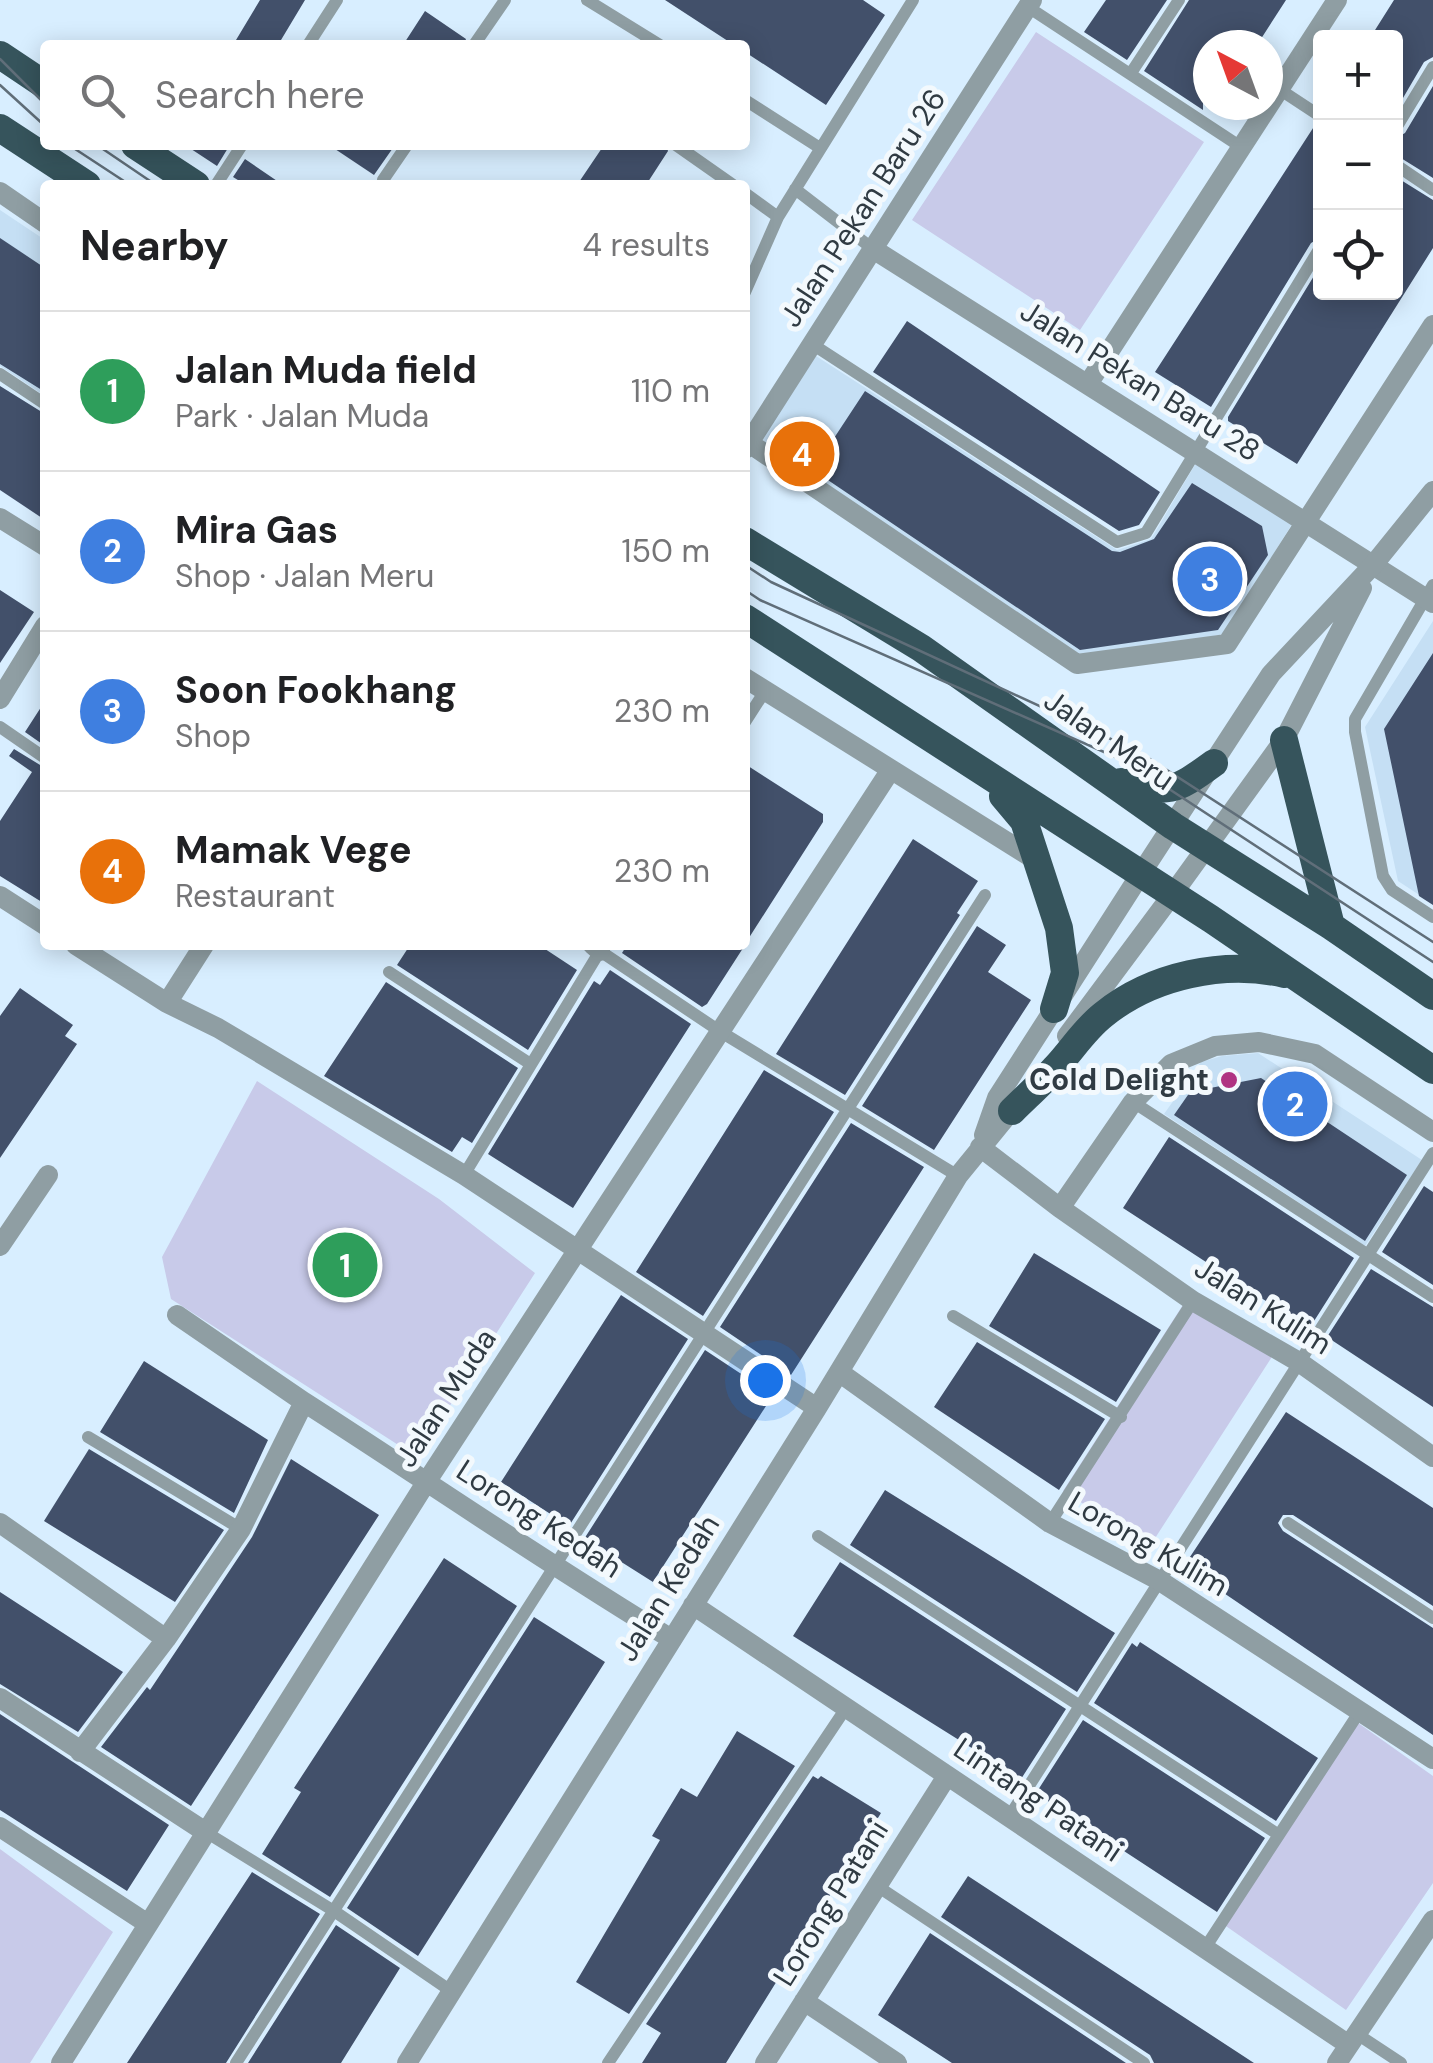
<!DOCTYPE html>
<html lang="en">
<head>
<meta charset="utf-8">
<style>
	:root { --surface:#fff; --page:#f6f6f6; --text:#202124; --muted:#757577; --line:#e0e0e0; --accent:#b45309 }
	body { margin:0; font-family:"DM Sans",sans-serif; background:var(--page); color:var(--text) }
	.controls { position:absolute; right:30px; top:30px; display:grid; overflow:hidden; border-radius:10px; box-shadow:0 5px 25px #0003 }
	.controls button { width:90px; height:90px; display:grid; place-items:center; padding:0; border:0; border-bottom:2px solid var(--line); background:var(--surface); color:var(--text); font:50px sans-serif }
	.compass { position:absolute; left:1193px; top:30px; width:90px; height:90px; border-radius:50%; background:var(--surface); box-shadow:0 5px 25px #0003; rotate:319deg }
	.you { position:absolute; left:765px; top:1380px; width:35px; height:35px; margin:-25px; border:8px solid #fff; border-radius:50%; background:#1a73e8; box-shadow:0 0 0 15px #1a73e833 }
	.badge { display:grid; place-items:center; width:65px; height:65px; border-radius:50%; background:var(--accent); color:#fff; font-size:32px; font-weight:700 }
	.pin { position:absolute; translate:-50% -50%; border:5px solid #fff; box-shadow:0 2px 10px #0006 }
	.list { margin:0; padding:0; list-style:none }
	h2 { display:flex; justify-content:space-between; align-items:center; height:130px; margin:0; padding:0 40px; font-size:42px }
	h2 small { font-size:32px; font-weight:400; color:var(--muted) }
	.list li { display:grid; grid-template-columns:65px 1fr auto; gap:30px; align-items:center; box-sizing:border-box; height:160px; padding:0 40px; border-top:2px solid var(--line) }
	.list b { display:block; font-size:38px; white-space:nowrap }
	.list p { margin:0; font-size:32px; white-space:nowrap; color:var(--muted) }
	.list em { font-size:32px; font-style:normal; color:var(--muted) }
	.icon { flex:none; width:55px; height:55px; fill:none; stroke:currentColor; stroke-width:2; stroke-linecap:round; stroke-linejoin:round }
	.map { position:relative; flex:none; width:1433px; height:2063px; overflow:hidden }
	.search { position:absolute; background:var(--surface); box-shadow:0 5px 25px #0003; left:40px; top:40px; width:710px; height:110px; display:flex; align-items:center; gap:25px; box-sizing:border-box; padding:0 35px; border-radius:10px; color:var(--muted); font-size:38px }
	.panel { position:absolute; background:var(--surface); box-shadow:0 5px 25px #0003; left:40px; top:180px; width:710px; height:770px; border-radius:10px }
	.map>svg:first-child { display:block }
	.built { fill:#c5dff4 }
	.green { fill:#c8cae9 }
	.building { fill:#42506a }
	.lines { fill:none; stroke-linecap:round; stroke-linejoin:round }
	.service { stroke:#8f9ea3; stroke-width:12 }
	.minor { stroke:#8f9ea3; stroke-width:20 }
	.tertiary { stroke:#8f9ea3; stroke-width:20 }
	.trunk { stroke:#36545c; stroke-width:28 }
	.tram { stroke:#606e79; stroke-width:2.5 }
	.poi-dot { fill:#b03382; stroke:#f3f9fd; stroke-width:4 }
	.labels { text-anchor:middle; stroke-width:10; stroke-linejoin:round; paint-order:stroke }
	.street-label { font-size:30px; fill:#303b43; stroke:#f3f9fd }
	.poi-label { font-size:30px; font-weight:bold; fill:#303b43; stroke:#f3f9fd; text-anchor:end }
</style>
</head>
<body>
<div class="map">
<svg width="1433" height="2063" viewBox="0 0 1433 2063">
	<rect width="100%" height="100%" fill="#d8eeff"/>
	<!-- built -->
	<path class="built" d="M0,210L45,240V396L0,366Z
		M816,356L1117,550L1151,539L1196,463L1292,524L1224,634L1080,661L761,440Z
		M1433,621V904L1398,881L1365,727Z
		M1258,1053L1422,1160L1365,1246L1164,1114L1201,1062L1222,1056Z"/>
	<!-- green -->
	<path class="green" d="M1036,32L1204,142L1080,330L912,220Z
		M257,1081L439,1199L535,1273L417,1457L171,1299L162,1257Z
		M1190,1294L1277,1349L1150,1546L1063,1491Z
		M1354,1720L1433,1776V1883L1346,2010L1223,1924Z
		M0,1849L113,1932L30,2063H0Z"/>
	<!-- building -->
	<path class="building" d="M260,0H305L278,45H233Z
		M665,0H863L885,15L826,105L745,52V45H734Z
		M1106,0H1167L1127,60L1084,32Z
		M1189,0H1286L1257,45H1208V103L1203,100V110L1144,71Z
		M1394,0H1433V57L1424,62L1396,110V38H1370Z
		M425,11L466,39L464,45H403Z
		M1433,86V178L1396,155V138L1405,133Z
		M1315,125L1320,126V238L1311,243L1211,407L1155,372Z
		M185,145H224L228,148L217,166Z
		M329,145H395L374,175Z
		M604,145H666L668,151L646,185H577Z
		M245,159L283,185H246L233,177Z
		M1396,177L1433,200V248L1297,464L1228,421V417L1320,266V292H1396Z
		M0,238L45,268V392L0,364Z
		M907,321L1160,492L1139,525L1119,531L873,372Z
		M0,386L45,414V520L0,490Z
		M865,391L1112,551L1120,552L1154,539L1192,483L1262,526L1268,555L1218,630L1080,650L813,470Z
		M0,590L34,612L0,663Z
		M1433,653V905L1419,896L1384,729Z
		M45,701V746L25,732Z
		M14,749L45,768V904L0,876V821L32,772L9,756Z
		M745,764L823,814V822L745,944Z
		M913,839L978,881L957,913L960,915L845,1095L776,1054Z
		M977,926L1006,945L988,972L1031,1000L934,1150L862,1106Z
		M410,945H539L577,970L528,1050L397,965Z
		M627,945H745L707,1004L702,1007L622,953Z
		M610,970L691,1024L573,1208L488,1154L594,981L600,985Z
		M386,982L518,1068L472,1143L462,1137L452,1152L324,1076Z
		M20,988L73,1025L65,1036L77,1044L0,1158V1016Z
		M764,1070L834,1112L703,1316L636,1272Z
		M1261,1078L1407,1175L1365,1241L1174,1115L1190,1092Z
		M851,1123L924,1167L791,1375L720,1327Z
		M1169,1137L1354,1258L1309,1329L1123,1208Z
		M1424,1186L1433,1192V1285L1382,1252Z
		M1034,1253L1161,1330L1116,1402L989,1326Z
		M1371,1269L1433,1307V1407L1327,1337Z
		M621,1295L688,1339L569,1526L501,1482Z
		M977,1342L1105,1419L1059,1490L934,1407Z
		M705,1350L773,1395L653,1582L585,1539L586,1536Z
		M144,1361L268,1440L234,1513L100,1432Z
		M1286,1412L1433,1508V1606L1293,1515H1283L1278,1523L1283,1531L1433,1628V1735L1184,1566Z
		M89,1449L224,1530L175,1602L44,1521Z
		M291,1459L379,1515L191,1806L101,1747L147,1687L150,1690L252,1537Z
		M885,1490L1115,1633L1077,1692L850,1545Z
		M444,1558L517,1606L330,1897L262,1854L301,1792L294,1788Z
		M840,1562L1066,1709L1021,1779L793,1636Z
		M0,1592L123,1672L78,1732L0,1684Z
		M534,1617L605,1662L418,1956L347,1908Z
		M1140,1642L1318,1758L1276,1821L1094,1703L1132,1643L1137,1647Z
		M0,1714L169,1825L127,1891L0,1810Z
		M1083,1720L1265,1838L1217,1912L1040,1796L1042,1792L1038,1790Z
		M737,1731L795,1766L629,2014L576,1982L660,1840L652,1836L681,1788L697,1797Z
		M813,1776L818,1779L821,1776L881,1813L726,2063H642L661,2033L646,2024Z
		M252,1872L320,1914L226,2063H127Z
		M968,1876L1254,2063H1154L1150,2055L941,1917Z
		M336,1925L400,1968L341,2063H248Z
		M930,1933L1126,2063H952L878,2015Z"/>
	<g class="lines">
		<!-- service -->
		<path class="service" d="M587,0L660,45
			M1028,7L1241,147
			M308,45L337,0
			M474,45L505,0
			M1131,73L1179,0
			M1279,89L1320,116
			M745,100L820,148
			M1396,128L1433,67
			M676,145L733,185
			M1396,165L1433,190
			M383,180L407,145
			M216,185L242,145
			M795,189L873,249
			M745,193L778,217
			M745,292L778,217L913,0
			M812,344L1117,542L1146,533L1320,248
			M0,374L45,404
			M1433,585L1355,719V732L1383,876L1392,890L1433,917
			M745,722L765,691
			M0,727L45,758
			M600,951L721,1032L958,1176
			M389,972L529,1063
			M1133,1102L1433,1297
			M464,1175L603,946
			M953,1316L1121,1417
			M88,1437L241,1529
			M1050,1523L1193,1301
			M1288,1523L1433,1618
			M818,1536L1279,1835
			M1009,1817L1433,1153
			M204,1831L334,1911L451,1991
			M877,1886L1144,2063
			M1205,1948L1360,1711
			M1357,2034L1401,2063
			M236,2063L985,895
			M608,2063L846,1708"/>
		<!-- minor -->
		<path class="minor" d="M0,192L45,223
			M873,249L1433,603
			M1088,384L1337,0
			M749,443L1077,664L1227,644L1433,325
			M745,449L1032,0
			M0,518L45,546
			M745,678L1039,862
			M0,699L45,626
			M0,896L45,925
			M76,945L167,1003L218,1028L464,1175L817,1408
			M593,945L600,951
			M167,1003L204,945
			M1067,1036L1172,895
			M984,1135L997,1098L1140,875
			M980,1147L1060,1208L1193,1301L1299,1362L1433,1457
			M1060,1208L1133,1102L1171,1064L1215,1046L1259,1042L1315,1054L1433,1132
			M0,1246L48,1175
			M177,1315L304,1402
			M839,1372L1050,1523L1160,1581L1433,1759
			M0,1523L166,1639
			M693,1605L1349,2045
			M0,1698L204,1831
			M80,1752L166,1639L241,1529L304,1402C427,1481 546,1563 670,1638
			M0,1827L148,1924
			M804,2001L897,2063
			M61,2063L427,1481L890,771
			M407,2063L817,1408L958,1176L1020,1100
			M765,2063L947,1776
			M1337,2063L1433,1920"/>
		<!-- tertiary -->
		<path class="tertiary" d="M1140,875L1271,674L1374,564L1433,491
			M1172,895L1284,740L1362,588"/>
		<!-- trunk -->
		<path class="trunk" d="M0,55L45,85
			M0,128L87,185
			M135,145L196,185
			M745,541L921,648L1173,826L1331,926L1433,996
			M745,618L1211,919L1433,1070
			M1284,740L1331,926
			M1121,782C1170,793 1173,793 1214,763
			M1003,796L1024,821L1059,928L1065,973L1054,1009
			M1012,1111C1027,1096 1043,1082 1056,1067C1072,1050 1084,1030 1103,1015C1152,975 1224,960 1285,974"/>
		<!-- tram -->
		<path class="tram" d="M0,59L45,104
			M0,85L45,126
			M69,145L130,185
			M97,145L156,185
			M745,565L771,582L1139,752L1433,942
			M745,590L760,600L1131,764L1433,962"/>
	</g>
	<!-- markers -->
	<circle class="poi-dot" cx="1229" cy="1080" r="10"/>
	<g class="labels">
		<!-- street labels -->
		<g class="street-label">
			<text transform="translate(863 208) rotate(-57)" y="10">Jalan Pekan Baru 26</text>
			<text transform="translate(1140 381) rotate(32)" y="10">Jalan Pekan Baru 28</text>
			<text transform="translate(1109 740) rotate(35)" y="10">Jalan Meru</text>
			<text transform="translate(1263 1306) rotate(32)" y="10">Jalan Kulim</text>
			<text transform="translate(446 1398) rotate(-57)" y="10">Jalan Muda</text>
			<text transform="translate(539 1519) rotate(33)" y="10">Lorong Kedah</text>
			<text transform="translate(1148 1544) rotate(30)" y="10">Lorong Kulim</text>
			<text transform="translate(668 1588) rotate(-58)" y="10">Jalan Kedah</text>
			<text transform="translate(1038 1800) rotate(34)" y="10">Lintang Patani</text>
			<text transform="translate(831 1903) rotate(-58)" y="10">Lorong Patani</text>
		</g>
		<!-- poi labels -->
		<g class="poi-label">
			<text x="1209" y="1090">Cold Delight</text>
		</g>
	</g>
</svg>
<div class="controls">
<button>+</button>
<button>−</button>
<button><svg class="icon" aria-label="locate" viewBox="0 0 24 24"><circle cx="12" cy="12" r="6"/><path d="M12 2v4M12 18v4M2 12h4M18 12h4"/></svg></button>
</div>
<svg class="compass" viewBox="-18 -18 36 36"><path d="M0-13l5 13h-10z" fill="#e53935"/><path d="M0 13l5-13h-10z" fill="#757577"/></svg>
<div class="you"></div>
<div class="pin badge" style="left:345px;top:1265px;background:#2e9e5b">1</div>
<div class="pin badge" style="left:1295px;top:1104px;background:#3f7fe0">2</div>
<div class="pin badge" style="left:1210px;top:579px;background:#3f7fe0">3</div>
<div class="pin badge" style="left:802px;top:454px;background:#e8710a">4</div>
<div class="search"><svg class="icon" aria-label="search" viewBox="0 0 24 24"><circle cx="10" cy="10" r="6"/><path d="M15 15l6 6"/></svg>Search here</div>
<section class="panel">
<h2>Nearby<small>4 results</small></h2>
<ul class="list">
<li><span class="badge" style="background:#2e9e5b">1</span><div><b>Jalan Muda field</b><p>Park · Jalan Muda</p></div><em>110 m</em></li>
<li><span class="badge" style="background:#3f7fe0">2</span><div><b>Mira Gas</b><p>Shop · Jalan Meru</p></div><em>150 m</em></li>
<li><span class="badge" style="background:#3f7fe0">3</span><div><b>Soon Fookhang</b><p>Shop</p></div><em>230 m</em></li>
<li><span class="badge" style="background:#e8710a">4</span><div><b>Mamak Vege</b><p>Restaurant</p></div><em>230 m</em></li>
</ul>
</section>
</div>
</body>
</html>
